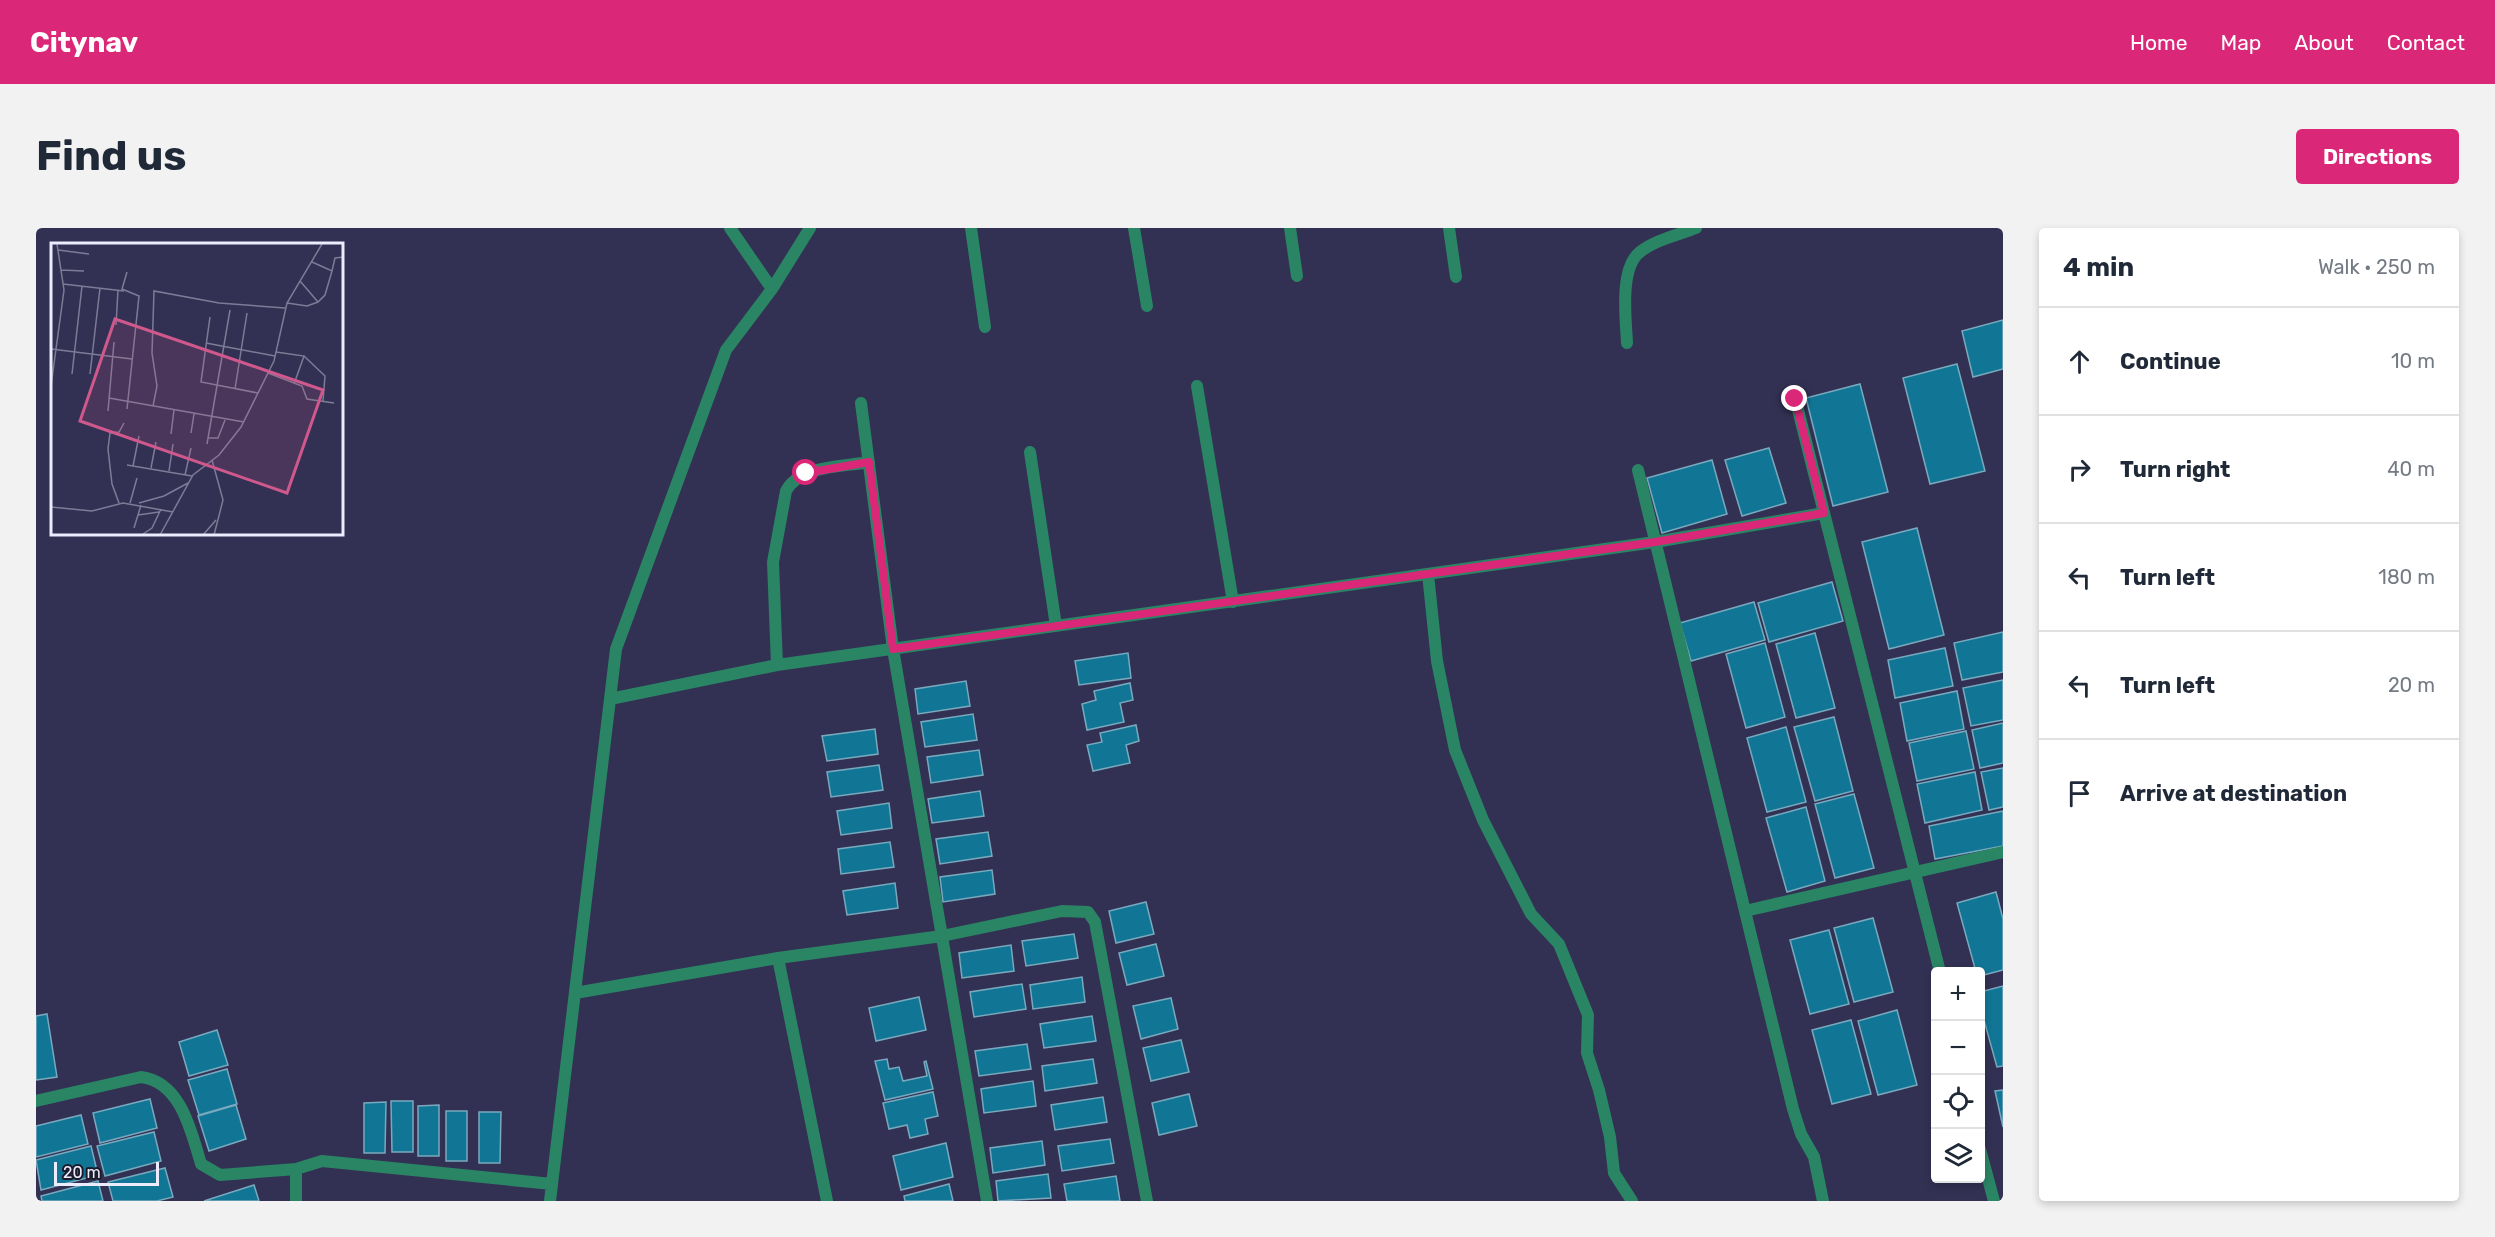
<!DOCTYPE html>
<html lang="en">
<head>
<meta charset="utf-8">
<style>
	:root { --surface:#fff; --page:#f2f2f3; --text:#1f2937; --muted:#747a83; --line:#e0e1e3; --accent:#db2777 }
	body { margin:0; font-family:Rubik,sans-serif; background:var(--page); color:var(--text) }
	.controls { position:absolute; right:18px; bottom:18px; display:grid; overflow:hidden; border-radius:6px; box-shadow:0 3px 9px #0003 }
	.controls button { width:54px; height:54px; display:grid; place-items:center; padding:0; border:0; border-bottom:2px solid var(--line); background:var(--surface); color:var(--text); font:30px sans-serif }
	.scale { position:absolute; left:18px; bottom:15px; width:105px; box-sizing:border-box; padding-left:6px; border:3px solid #ececfe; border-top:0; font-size:16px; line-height:21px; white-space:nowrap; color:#ececfe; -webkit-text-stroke:4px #1c1b2b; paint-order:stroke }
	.stop { position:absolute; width:18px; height:18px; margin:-14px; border:4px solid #db2777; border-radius:50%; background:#fff }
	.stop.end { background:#db2777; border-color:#fff; box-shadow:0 2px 6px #0008 }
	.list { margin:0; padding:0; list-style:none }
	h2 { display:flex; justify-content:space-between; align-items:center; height:78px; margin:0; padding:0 24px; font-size:26px }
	h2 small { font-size:20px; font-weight:400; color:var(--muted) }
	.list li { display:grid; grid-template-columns:39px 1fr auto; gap:18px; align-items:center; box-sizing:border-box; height:108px; padding:0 24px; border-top:2px solid var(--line) }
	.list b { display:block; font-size:22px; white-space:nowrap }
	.list em { font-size:20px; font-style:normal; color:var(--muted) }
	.icon { flex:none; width:33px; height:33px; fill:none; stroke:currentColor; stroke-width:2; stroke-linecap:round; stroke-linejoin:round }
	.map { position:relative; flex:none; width:1967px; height:973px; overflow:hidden; border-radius:6px }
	header { display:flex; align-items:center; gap:36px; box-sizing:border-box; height:84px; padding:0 30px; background:var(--accent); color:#fff }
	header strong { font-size:28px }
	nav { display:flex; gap:33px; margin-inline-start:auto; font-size:21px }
	.intro { display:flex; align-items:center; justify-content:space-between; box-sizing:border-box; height:144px; padding:0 36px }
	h1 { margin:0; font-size:42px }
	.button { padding:15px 27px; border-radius:6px; background:var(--accent); color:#fff; font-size:21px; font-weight:700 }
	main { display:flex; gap:36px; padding:0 36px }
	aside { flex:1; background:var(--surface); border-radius:6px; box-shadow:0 3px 9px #0003 }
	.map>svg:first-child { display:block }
	.building { fill:#117695; stroke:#79a9be; stroke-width:1.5 }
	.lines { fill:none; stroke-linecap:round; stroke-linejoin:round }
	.minor { stroke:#2a8565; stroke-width:12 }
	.route { stroke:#db2777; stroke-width:8 }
	.inset-road { fill:none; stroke:#7d7c97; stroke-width:1.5 }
	.view { fill:#cf588c; fill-opacity:0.15; stroke:#cf588c; stroke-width:3 }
	.inset-edge { fill:none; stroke:#ececfe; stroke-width:3 }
</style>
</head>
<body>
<header>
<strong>Citynav</strong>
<nav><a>Home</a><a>Map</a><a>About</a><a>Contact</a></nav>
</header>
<div class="intro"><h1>Find us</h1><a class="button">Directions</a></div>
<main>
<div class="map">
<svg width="1967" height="973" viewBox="0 0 1967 973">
	<rect width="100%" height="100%" fill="#333153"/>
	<!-- building -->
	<path class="building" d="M1967,92V141L1937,149L1926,103Z
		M1921,136L1949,243L1894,256L1867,150Z
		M1824,156L1852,264L1797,278L1770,170Z
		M1733,220L1750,275L1706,288L1689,232Z
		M1676,232L1691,286L1626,305L1611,250Z
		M1881,300L1908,407L1853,421L1826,314Z
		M1796,354L1807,393L1733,414L1722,375Z
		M1718,374L1729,412L1655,433L1644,395Z
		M1967,404V444L1926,452L1918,415Z
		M1779,405L1799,480L1760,490L1740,416Z
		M1729,415L1749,489L1710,500L1690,426Z
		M1909,420L1917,458L1859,470L1852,432Z
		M1092,425L1095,450L1043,457L1039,433Z
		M1967,452V492L1935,498L1927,460Z
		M930,453L934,478L882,486L879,461Z
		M1094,455L1097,472L1084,475L1088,494L1051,502L1046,476L1060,472L1058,463Z
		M1921,463L1928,501L1871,513L1864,475Z
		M937,486L941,512L889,519L885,494Z
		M1798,489L1817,563L1779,573L1758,499Z
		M1967,495V535L1944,540L1936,502Z
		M1100,497L1103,513L1090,517L1094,535L1057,543L1051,517L1066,514L1064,505Z
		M1750,499L1770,574L1731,584L1711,510Z
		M839,501L842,526L791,533L786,508Z
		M1930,503L1938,541L1881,553L1873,515Z
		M943,522L947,547L895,555L891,529Z
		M843,537L847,562L795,569L791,544Z
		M1967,540V579L1953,582L1945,544Z
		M1939,544L1946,582L1889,595L1881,556Z
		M944,563L948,588L896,595L892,571Z
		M1818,566L1838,640L1799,650L1779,576Z
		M853,575L856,600L805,607L801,583Z
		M1770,579L1789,653L1751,664L1730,590Z
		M1967,583V618L1899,631L1893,598Z
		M952,604L956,628L904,636L900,611Z
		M854,614L858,639L805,646L802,621Z
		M956,642L959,666L907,674L904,649Z
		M859,655L862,680L811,687L807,663Z
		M1960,664L1967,691V742L1944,748V744H1940L1921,675Z
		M1110,674L1118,706L1080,715L1073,683Z
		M1837,690L1857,764L1818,774L1798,700Z
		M1793,702L1813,776L1774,786L1754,712Z
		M1038,706L1042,730L990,738L986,713Z
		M1120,716L1128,748L1091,757L1083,725Z
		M975,717L978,743L926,750L923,725Z
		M1046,749L1049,774L997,781L994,757Z
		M986,756L990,781L938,789L934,764Z
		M1967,758V838L1961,839L1944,778V764Z
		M883,769L890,802L840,813L833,780Z
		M1135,770L1142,801L1105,811L1097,778Z
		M1861,782L1881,857L1842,867L1822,793Z
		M11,786L21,849L0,852V788Z
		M1056,788L1060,813L1008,820L1004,796Z
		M1815,792L1835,866L1796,876L1776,802Z
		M181,802L192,837L153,848L143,814Z
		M1145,812L1153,844L1115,853L1107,820Z
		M991,816L995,841L943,848L939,823Z
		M851,831L853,841L863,839L867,853L891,848L888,834L890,833L897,861L849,872L839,833Z
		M1057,831L1061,855L1009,863L1006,838Z
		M191,841L201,876L163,887L152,852Z
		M997,853L1000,878L948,885L945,861Z
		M1967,862V899L1959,863Z
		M897,864L902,888L889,891L892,906L874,910L871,897L853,901L847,875Z
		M1153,866L1161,898L1123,907L1116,875Z
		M1067,869L1071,894L1019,902L1015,877Z
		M114,871L121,900L64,915L57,885Z
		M355,873H377V924H356Z
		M350,874L349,925H328V875Z
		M200,877L210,911L173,923L162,888Z
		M403,877V928H382V878Z
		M410,883H431V933H410Z
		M443,884H465L464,935H443Z
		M45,887L52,916L0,929V898Z
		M118,904L125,933L69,948L61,918Z
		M1074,911L1078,935L1026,943L1022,918Z
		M1006,913L1009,937L957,945L954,920Z
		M910,915L917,949L865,962L857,928Z
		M55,918L62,947L5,962L0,932Z
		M129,940L137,969L121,973H77L72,954Z
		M1012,946L1015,970L962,973L960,953Z
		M1080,948L1084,973H1031L1028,956Z
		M62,953L67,973H6L5,968Z
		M913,956L917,973H869L868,968Z
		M218,957L223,973H168Z"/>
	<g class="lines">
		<!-- minor -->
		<path class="minor" d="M694,0L736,61
			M935,0L949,99
			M1098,0L1111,78
			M1254,0L1261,48
			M1413,0L1420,49
			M1591,115C1590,92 1583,40 1604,24C1619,12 1642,7 1660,0
			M1161,158L1197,374
			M1759,170L1904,744
			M825,175L857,421L951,973
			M994,224L1020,398
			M1602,242L1757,881L1765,906L1778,929L1787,973
			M1392,346L1401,433L1419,522L1447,592L1495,686L1523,716L1552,787L1551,825L1563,862L1574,909L1578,945L1596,973
			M741,437L737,334L750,263C764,237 806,239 833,234
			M574,471L741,437L1619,314L1788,285
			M1709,683L1967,624
			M742,730L791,973
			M539,765L742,730L906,708L1026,683L1052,684L1059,694L1111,973
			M0,873L105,849C145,854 155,903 165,936L184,947L260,941L286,933L516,956
			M1944,921L1958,973
			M260,941V973
			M514,973L580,421L690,122L736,61L774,0"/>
	</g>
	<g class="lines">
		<!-- route -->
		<path class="route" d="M770,245L833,234L857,421L1619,314L1788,285L1759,171"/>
	</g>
	<!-- overview -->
	<g transform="translate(15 15)">
		<rect width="292" height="292" fill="#333153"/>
		<path class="inset-road" d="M7,7L38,11M261,19L281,28L284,15L293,14M10,27L33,28M76,29L71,46L88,53L76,166M249,38L267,59M12,41L73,48M236,60L256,63L267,59L274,52L281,28M159,74L150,139L207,150M65,82L67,47M155,100L224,113M0,106L81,116M225,109L253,113L243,141M253,113L274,133L272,158M217,130L251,143L256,156L283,160M21,131L31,43M39,131L49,45M0,143L13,47L6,1M184,146L196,70M58,155L193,179M102,163L106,143L101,110L103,48L168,60L234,65M57,168L63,99M140,190L143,171M120,191L123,167M157,195H167L174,177M156,201L179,67M161,217L172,257L163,292M76,222L141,233M82,223L88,193M100,225L105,199M118,228L122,201M134,232L140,205M68,260L61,241L57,206L59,190L68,189L73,180M79,260L86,235M88,260L113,253L137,240M0,264L41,268L72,260L122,269M87,272L108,269M83,285L90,262M92,291L101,285L110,266M109,292L142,232L168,212L190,184L223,118L236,60L271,1M152,292L165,277"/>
		<path class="view" d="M64,76L272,147L236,250L29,178Z"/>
		<rect width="292" height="292" class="inset-edge"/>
	</g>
</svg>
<div class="controls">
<button>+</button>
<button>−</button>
<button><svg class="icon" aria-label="locate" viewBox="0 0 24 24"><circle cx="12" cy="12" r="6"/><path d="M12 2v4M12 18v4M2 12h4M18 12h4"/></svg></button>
<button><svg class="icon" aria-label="layers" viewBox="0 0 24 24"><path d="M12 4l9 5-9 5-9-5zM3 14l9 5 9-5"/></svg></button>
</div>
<div class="scale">20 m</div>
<div class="stop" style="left:770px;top:245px"></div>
<div class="stop end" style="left:1759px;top:171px"></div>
</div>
<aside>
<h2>4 min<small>Walk · 250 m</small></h2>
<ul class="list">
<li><svg class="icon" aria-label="ahead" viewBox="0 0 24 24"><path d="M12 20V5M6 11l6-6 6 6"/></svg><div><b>Continue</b></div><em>10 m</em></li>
<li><svg class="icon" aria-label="right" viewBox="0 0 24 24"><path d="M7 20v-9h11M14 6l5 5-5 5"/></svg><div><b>Turn right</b></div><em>40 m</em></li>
<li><svg class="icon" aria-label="left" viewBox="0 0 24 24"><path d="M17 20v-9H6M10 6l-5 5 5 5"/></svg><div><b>Turn left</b></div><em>180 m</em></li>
<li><svg class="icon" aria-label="left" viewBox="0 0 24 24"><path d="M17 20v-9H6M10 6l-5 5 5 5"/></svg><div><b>Turn left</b></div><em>20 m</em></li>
<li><svg class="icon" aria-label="arrive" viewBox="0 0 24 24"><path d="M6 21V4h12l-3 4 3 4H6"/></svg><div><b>Arrive at destination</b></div></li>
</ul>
</aside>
</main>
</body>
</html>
